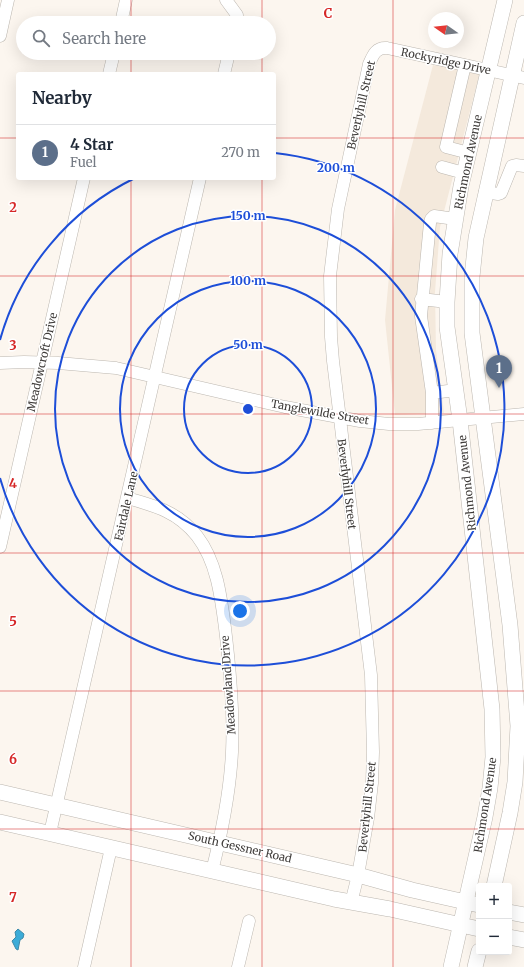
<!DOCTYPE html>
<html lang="en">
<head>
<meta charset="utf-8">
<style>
	:root { --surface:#fff; --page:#f2f2f3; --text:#1f2937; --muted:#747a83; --line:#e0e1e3; --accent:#ea580c }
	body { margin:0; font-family:Merriweather,serif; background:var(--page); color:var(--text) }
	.controls { position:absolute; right:12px; bottom:12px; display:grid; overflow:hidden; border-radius:4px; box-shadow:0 4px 16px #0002 }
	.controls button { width:36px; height:36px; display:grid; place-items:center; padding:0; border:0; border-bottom:1px solid var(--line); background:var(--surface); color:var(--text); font:20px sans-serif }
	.compass { position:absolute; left:428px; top:12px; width:36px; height:36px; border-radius:50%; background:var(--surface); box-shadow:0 4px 16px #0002; rotate:284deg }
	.you { position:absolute; left:240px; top:611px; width:14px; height:14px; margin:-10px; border:3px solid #fff; border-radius:50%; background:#1a73e8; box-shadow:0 0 0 6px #1a73e833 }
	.badge { display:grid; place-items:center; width:26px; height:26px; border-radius:50%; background:var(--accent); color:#fff; font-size:13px; font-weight:700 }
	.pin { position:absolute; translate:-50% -33px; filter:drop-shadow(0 1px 2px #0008) }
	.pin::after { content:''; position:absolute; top:21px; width:14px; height:12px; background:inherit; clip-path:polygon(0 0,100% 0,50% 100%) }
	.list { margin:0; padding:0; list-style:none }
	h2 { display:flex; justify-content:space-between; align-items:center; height:52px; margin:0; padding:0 16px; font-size:17px }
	h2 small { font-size:13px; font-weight:400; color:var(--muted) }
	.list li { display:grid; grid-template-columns:26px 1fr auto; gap:12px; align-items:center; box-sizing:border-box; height:56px; padding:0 16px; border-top:1px solid var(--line) }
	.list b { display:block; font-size:15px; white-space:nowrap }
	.list p { margin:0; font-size:13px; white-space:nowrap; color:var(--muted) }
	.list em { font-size:13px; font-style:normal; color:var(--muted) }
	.icon { flex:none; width:22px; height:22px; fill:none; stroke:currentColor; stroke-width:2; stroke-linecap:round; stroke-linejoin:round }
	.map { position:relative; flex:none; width:524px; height:967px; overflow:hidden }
	.search { position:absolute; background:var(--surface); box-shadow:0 4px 16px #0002; left:16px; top:16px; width:260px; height:44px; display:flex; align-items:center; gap:10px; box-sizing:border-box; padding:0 14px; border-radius:22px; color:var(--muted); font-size:15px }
	.panel { position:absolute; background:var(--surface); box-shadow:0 4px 16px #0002; left:16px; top:72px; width:260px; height:108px; border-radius:4px }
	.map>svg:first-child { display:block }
	.built { fill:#f4e9dc }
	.water { fill:#3cacd8; stroke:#3d8aa9 }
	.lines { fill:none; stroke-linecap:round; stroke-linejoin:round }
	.minor-casing { stroke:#bcb7b0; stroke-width:13 }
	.major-casing { stroke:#bcb7b0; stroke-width:16 }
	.minor { stroke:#fff; stroke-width:12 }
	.major { stroke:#fff; stroke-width:15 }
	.grid { fill:none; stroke:#d62828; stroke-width:1; stroke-opacity:0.55 }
	.ring { fill:none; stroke:#1d4ed8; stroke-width:2 }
	.labels { text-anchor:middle; stroke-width:3; stroke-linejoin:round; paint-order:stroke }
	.street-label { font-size:11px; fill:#3f3c3a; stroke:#fff }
	.grid-label { font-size:13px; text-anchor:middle; font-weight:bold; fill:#d62828; stroke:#fff; stroke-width:3; stroke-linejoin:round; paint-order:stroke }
	.centre { fill:#1d4ed8; stroke:#fff; stroke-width:2 }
	.ring-label { font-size:12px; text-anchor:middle; font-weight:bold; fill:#1d4ed8; stroke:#fff; stroke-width:3; stroke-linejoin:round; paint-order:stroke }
</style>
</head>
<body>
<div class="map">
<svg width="524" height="967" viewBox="0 0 524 967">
	<rect width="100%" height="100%" fill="#fcf6ef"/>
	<!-- built -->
	<path class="built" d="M433,65L480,72L440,227L435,292L436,350L444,413L395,415L385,320L395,210Z"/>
	<!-- water -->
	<path class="water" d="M18,929L24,934L23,938L20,940L18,950L16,949L12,941L16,937L15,932Z"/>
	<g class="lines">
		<!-- minor casing -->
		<g class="minor-casing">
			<path id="minor" d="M226,0L237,15L236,23
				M121,23L126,0
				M0,36L8,0
				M465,65L446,147L469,153
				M109,74L114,53
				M224,74L229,53
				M442,167L464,173
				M485,192L498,194L501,193L512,166L516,165L524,166
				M455,219L434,216L431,219L430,223L421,316L432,393L456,390
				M421,299L447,302
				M0,363L24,362L58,363L116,368L285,407L360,421L389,424H418L524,414
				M432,393V423
				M127,498C156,506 178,512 197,536C217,562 221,597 225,628C230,669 234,711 232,752C230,792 222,832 212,871
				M0,547L84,178
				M50,833L200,178
				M351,903L358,875L368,818L372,783L373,752L371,675L333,361L331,337L330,276L338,209L369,64C373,55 376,47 387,48L524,78
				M84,967L111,848
				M238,967L249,921"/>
		</g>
		<!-- major casing -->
		<g class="major-casing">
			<path id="major" d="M0,792L358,875L412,890L479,905
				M0,822L334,899L390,909L479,929
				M494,886L510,813L515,782L518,726L510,625L472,333V277L476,238L524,23
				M509,912L524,915
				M509,937L524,940
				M451,967L485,817L490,788L493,757L492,709L460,420L447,327V302L450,254L461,186L505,0
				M475,967L479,951"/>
		</g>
		<!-- minor -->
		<use href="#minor" class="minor"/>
		<!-- major -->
		<use href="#major" class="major"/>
	</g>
	<!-- grid -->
	<path class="grid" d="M131,0V23M262,0V23M393,0V967M131,53V74M262,53V74M0,138H18M274,138H524M131,178V967M262,178V967M0,276H524M0,414H524M0,553H524M0,691H524M0,829H524"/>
	<!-- distance rings -->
	<g class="ring">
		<circle cx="248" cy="409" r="64"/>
		<circle cx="248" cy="409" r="128"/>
		<circle cx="248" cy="409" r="193"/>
		<path d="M0 340A257 257 0 0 1 135 178M275 153A257 257 0 1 1 0 478"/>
	</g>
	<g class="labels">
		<!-- street labels -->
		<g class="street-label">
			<text transform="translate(446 61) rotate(12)" y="4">Rockyridge Drive</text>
			<text transform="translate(361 105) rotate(-77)" y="4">Beverlyhill Street</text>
			<text transform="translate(468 162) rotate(-78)" y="4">Richmond Avenue</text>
			<text transform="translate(42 362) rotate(-77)" y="4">Meadowcroft Drive</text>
			<text transform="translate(320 412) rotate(10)" y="4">Tanglewilde Street</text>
			<text transform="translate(467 483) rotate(-96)" y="4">Richmond Avenue</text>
			<text transform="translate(347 484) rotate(83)" y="4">Beverlyhill Street</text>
			<text transform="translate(126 506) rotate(-77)" y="4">Fairdale Lane</text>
			<text transform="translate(228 685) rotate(-94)" y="4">Meadowland Drive</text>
			<text transform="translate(485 805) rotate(-81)" y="4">Richmond Avenue</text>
			<text transform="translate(367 807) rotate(-84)" y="4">Beverlyhill Street</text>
			<text transform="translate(240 847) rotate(13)" y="4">South Gessner Road</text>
		</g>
	</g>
	<g class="grid-label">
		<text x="328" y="18">C</text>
		<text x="13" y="212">2</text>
		<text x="13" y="350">3</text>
		<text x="13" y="488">4</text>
		<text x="13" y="626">5</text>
		<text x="13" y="764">6</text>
		<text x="13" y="902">7</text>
	</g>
	<circle cx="248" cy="409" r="6" class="centre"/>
	<g class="ring-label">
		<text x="336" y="172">200 m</text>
		<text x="248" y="220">150 m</text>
		<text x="248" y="285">100 m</text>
		<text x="248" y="349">50 m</text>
	</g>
</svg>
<div class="controls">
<button>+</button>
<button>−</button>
</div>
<svg class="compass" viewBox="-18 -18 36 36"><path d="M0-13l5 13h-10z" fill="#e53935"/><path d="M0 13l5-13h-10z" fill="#747a83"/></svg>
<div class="you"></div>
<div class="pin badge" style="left:499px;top:388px;background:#5c6f8a">1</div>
<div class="search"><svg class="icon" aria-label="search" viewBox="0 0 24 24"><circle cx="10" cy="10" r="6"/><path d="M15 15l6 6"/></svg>Search here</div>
<section class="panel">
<h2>Nearby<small></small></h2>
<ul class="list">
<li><span class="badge" style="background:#5c6f8a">1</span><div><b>4 Star</b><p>Fuel</p></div><em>270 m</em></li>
</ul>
</section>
</div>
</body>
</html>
